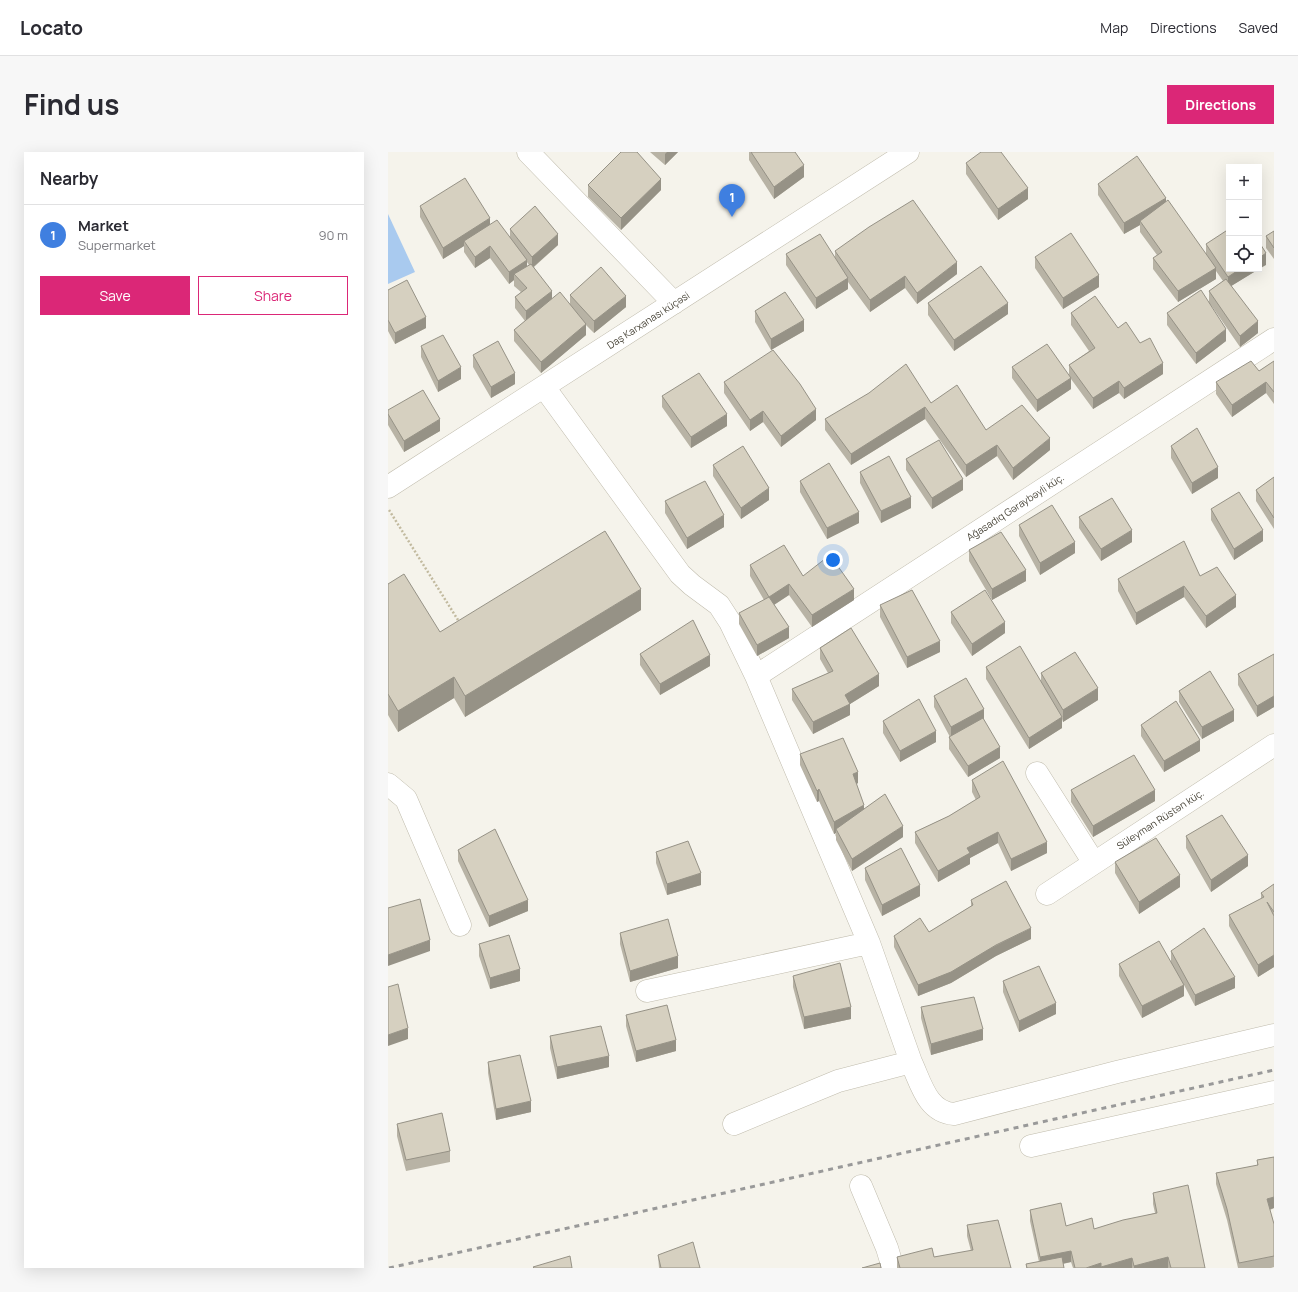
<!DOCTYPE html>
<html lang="en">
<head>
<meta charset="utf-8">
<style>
	:root { --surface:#fff; --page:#f7f7f7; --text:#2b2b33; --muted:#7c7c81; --line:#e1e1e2; --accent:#db2777 }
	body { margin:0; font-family:Manrope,sans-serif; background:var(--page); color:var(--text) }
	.controls { position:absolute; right:12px; top:12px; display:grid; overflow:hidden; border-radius:0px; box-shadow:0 4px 16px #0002 }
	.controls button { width:36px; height:36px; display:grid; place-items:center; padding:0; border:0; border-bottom:1px solid var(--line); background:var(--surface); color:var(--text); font:20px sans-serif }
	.you { position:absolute; left:445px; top:408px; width:14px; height:14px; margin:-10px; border:3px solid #fff; border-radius:50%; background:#1a73e8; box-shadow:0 0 0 6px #1a73e833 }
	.badge { display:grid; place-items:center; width:26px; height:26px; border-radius:50%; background:var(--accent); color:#fff; font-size:13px; font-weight:700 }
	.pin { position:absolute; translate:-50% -33px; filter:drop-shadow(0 1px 2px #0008) }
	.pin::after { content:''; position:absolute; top:21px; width:14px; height:12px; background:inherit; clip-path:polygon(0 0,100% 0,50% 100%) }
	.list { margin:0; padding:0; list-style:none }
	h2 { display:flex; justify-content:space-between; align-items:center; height:52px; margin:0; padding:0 16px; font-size:17px }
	h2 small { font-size:13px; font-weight:400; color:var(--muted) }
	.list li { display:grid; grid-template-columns:26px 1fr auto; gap:12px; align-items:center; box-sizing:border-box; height:60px; padding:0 16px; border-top:1px solid var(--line) }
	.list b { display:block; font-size:15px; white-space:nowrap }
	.list p { margin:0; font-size:13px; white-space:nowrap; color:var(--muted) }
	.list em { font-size:13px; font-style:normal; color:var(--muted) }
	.actions { display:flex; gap:8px; padding:12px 16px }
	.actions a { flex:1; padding:9px 0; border:1px solid var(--accent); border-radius:0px; text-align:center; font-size:14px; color:var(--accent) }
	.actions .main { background:var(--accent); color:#fff }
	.icon { flex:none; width:22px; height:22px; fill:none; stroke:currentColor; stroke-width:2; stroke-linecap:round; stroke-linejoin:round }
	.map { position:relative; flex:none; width:886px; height:1116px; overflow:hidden; border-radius:0px }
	header { display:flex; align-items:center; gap:24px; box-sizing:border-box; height:56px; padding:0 20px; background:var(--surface); border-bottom:1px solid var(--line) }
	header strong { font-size:19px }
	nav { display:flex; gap:22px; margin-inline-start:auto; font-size:14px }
	.intro { display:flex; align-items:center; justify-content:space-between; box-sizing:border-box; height:96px; padding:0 24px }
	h1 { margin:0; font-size:28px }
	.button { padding:10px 18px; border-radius:0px; background:var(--accent); color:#fff; font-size:14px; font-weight:700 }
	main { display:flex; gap:24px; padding:0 24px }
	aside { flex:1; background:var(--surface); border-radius:0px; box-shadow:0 4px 16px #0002 }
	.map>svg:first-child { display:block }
	.water { fill:#a9caef }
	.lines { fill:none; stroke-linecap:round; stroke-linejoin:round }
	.minor-casing { stroke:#c0bcad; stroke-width:23 }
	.path { stroke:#c2ba9f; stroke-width:2.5; stroke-dasharray:2 2; stroke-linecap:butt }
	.minor { stroke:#fff; stroke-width:22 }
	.rail { stroke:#999; stroke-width:3; stroke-dasharray:5 5; stroke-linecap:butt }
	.wall { fill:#b8b3a5; fill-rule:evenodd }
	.shaded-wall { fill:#969286 }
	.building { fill:#d6d0c0; stroke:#969286 }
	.labels { text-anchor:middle; stroke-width:3; stroke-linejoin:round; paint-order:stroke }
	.street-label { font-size:10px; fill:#494539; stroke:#fff }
</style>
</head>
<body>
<header>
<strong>Locato</strong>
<nav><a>Map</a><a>Directions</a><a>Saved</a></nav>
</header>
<div class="intro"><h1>Find us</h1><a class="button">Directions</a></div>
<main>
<aside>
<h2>Nearby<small></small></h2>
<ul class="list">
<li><span class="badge" style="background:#3f7fe0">1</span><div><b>Market</b><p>Supermarket</p></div><em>90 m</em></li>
</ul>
<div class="actions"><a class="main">Save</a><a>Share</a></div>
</aside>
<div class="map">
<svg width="886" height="1116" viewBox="0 0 886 1116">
	<rect width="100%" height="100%" fill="#f5f3eb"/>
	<!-- water -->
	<path class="water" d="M0,62L27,120L0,132Z"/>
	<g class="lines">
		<!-- minor casing -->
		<g class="minor-casing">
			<path id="minor" d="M140,0L286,151
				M156,235L292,422L304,433L331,453L342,470L368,524L481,791L523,910
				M0,335L520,0
				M368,524L886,187
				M649,621L706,711
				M0,632L18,647L72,773
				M659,742L886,593
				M259,839L481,791
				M346,972L450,929L523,910C533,931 539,960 566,962L729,920L886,883
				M643,994L886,940
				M473,1034L499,1096L505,1116"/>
		</g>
		<!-- path -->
		<path class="path" d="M1,358L70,468"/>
		<!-- minor -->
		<use href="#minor" class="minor"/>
		<!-- rail -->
		<path class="rail" d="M1,1116L886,918"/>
	</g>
	<!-- wall -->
	<path class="wall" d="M262,0H290L277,13Z
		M361,0H407L416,25L386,47L361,8Z
		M578,11L640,47L610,68L578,22Z
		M710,32L778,49L818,102V92L841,117H871L843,134L870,181L852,195L823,153L838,189L808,212L779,173V161L821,150V139L835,129L828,119V127L790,150L765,117V106L769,103L752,80V73L736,82L710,43Z
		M200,33L273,38L233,78L200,45Z
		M32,54L102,72L122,85V77L170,93L146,115L164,147L182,152V143L238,155L206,181L196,171L198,183L153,221L126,189V178L137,169L127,156V145L133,140L126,134V128L121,132L102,106L87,116L76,100V94L55,107L32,65ZM139,110L141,113L139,114Z
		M886,79V107L878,96V84Z
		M447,99L569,122L529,152L517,136L482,160L460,130V137L428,157L398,113V102L447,105Z
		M647,105L711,135L675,157L647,116Z
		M0,138L38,176L7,192L0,179Z
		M540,151L620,162L566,199L540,163Z
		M367,159L416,179L383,198L367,170Z
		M683,161L730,176L752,191L775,222L736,247L731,241L705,257L683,227V237L649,260L624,226V215L681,223V213L701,199L683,173Z
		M33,194L73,227L50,240L33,205Z
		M85,203L127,232L103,246L85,215Z
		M886,209V252L878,241L844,265L828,242V230L871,219Z
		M336,230L428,268L393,295L375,270L362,279L336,241Z
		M274,244L339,274L303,296L274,255Z
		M543,251L598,278L662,298L625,328L609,304L578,325L537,267L463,313L437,278V267Z
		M0,258L52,279L16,300L0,273Z
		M783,294L830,326L804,342L783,306Z
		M518,307L575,338L544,357L518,318Z
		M325,313L381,348L353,367L325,324Z
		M472,320L523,356L493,371L472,331Z
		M886,325V377L868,349V338Z
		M412,329L471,371L439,387L412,340Z
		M277,349L336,375L299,397L277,361Z
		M823,357L875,389L846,408L823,368Z
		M691,365L744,390L713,409L691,376Z
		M631,373L687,401L652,423L631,384Z
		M581,398L638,429L604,448L581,409Z
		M362,413L415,424L466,448L424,475L401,443L386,453L401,486L369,504L351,472V461L376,448L362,424Z
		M812,424L848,455L818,476L796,445L748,473L730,439V427Z
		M0,432L52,480L253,458L77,565L66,546L10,580L0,563Z
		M492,453L552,500L519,516L492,465Z
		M563,460L617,481L584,504L563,471Z
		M432,496L491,534L462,552V563L425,582L404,548V537L440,521L432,507Z
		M252,502L322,514L272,543L252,513Z
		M886,502V555L869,565L850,533V522Z
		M598,515L653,530V521L710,548L675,570L674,567V576L641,597L598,527Z
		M791,539L846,569L814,587L791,550Z
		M546,544L596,568L612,606L580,625L561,597V585H562L546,555Z
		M495,569L548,590L512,610L495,581Z
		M753,573L812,599L776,620L753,584Z
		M412,602L470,631L468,632L476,656L515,685L464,719L448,688V681L446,682L431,649L429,650L412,613Z
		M584,628L659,701L623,719L610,691L582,706V712L550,730L527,691V680L561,664L588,648L584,640Z
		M683,638L767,649L705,685L683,650Z
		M798,684L860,714L823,740L798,696Z
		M70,698L140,759L101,775L70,709Z
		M268,700L313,733L279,743L268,711Z
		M727,710L792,735L751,762L727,721Z
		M477,716L532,744L494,764L477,728Z
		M886,732V815L870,825L841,774V763L873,747V741Z
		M583,748L643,787L608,804L563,831L530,844L506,795V784L541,780L583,754Z
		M232,781L290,816L242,830L232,792Z
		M91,792L132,829L102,837L91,804Z
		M783,799L847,836L807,854L796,833V844L754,866L731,824V812L783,810Z
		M405,824L463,867L416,877L405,835Z
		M615,829L668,862L631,880L615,840Z
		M533,855L595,888L543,903L533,866Z
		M238,863L288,899L248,910L238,874Z
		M162,884L221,915L169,927L162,896Z
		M100,910L143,960L108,968L100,921Z
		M9,972L62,999V1010L18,1019L9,984Z
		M886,1005V1056L882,1058L886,1072V1115L883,1116H850L839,1068L828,1032V1021L869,1014V1008Z
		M765,1041L817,1116H685L683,1110L675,1112L676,1116H638V1112L651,1110L642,1069V1058L678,1074L706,1077L767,1061L765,1052Z
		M579,1073L623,1116H509V1105H546L583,1099L579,1084Z
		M270,1103L312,1116H271Z"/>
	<!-- shaded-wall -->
	<path class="shaded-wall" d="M279,0H290L277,13V2Z
		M416,13V25L386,47V35Z
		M273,27V38L233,78V66Z
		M640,36V47L610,68V57Z
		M778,46V57L752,69V73L736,82V71Z
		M102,66V78L76,89V94L55,107V96Z
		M170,82V93L144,116V105Z
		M102,94V106L87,116V105Z
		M878,101V113L871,117V106Z
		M139,108V119L126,122V128L121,132V120Z
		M569,110V122L529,152V141Z
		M828,116V127L790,150V139Z
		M852,117H871L840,136V125Z
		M711,123V135L675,157V146Z
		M517,124V136L482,160V148Z
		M460,126V137L428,157V146Z
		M164,139V150L138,170V159Z
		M238,144V155L206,181V169Z
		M620,151V162L566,199V188Z
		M38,165V176L7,192V181Z
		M416,168V179L383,198V187Z
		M870,169V181L852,195V184Z
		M198,172V183L153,221V210Z
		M838,177V189L808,212V201Z
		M775,211V222L736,247V236Z
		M73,215V227L50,240V229Z
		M127,221V232L103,246V235Z
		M683,226V237L649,260V248Z
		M731,229V241L705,257V246Z
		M878,230V241L844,265V253Z
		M537,255V267L463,313V302Z
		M428,257V268L393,295V284Z
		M375,259V270L362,279V268Z
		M339,262V274L303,296V285Z
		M52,267V279L16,300V289Z
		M662,286V298L625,328V316Z
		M609,293V304L578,325V313Z
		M830,315V326L804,342V331Z
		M575,327V338L544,357V346Z
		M381,336V348L353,367V356Z
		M523,345V356L493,371V359Z
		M471,360V371L439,387V376Z
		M336,363V375L299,397V386Z
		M744,378V390L713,409V397Z
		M875,378V389L846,408V397Z
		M687,390V401L652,423V411Z
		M638,418V429L604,448V437Z
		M401,432V443L381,456V445Z
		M796,434V445L748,473V461Z
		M253,437V458L77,565V544Z
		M466,437V448L424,475V463Z
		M848,443V455L818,476V464Z
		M617,470V481L584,504V492Z
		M401,475V486L369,504V493Z
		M552,489V500L519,516V505Z
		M322,503V514L272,543V532Z
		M491,522V534L462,552V563L425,582V570L457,543Z
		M66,525V546L10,580V559Z
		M710,536V548L675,570V558Z
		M886,544V555L869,565V554Z
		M596,557V568L563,586V575Z
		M846,558V569L814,587V575Z
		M674,565V576L641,597V586Z
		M548,579V590L512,610V599Z
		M812,588V599L776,620V609Z
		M612,595V606L580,625V614Z
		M470,620V631L465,634V622Z
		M431,637V649L429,650V639Z
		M767,638V649L705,685V674Z
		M476,653V664L448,677V681L446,682V670Z
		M515,674V685L464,719V707Z
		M610,680V691L582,706V712L550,730V719L579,696Z
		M659,690V701L623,719V707Z
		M860,703V714L823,740V728Z
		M313,721V733L279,743V732Z
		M792,723V735L751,762V750Z
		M532,733V744L494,764V753Z
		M140,748V759L101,775V764Z
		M643,776V787L608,804L563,831L530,844V833Z
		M42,788V799L0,814V803Z
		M886,803V815L870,825V813Z
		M290,804V816L242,830V819Z
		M132,817V829L102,837V826Z
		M847,825V836L807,854V843Z
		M796,833V844L754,866V854Z
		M668,851V862L631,880V869Z
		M463,855V867L416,877V865Z
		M20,876V887L0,894V883Z
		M595,877V888L543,903V892Z
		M288,888V899L248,910V899Z
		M221,904V915L169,927V915Z
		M143,949V960L108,968V957Z
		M886,1045V1056L879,1058V1047Z
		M683,1099V1110L652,1116V1105Z
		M780,1105V1116H746V1114Z
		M744,1106V1116H713V1115Z
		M713,1111V1116H698Z"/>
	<!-- building -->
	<path class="building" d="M233,0H249L273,27L233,66L200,33Z
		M363,0H407L416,13L386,35Z
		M593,0H613L640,36L610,57L578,11Z
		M749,4L778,46L736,71L710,32Z
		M77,26L102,66L55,96L32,54Z
		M525,48L569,110L529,141L517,124L482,148L447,99L481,75Z
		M780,48L828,116L790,139L765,106L774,100L752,69Z
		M147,54L170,82L144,105L122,77Z
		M109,68L139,108L121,120L102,94L87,105L76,89Z
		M841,77V117H852L840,125L818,92Z
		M886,79V96L878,84Z
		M683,81L711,123L675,146L647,105Z
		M432,82L460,126L428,146L398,102Z
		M871,90L878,101L871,106Z
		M143,112L164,139L138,159L127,145L139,136L126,122Z
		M593,114L620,151L566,188L540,151Z
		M213,115L238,144L206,169L182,143Z
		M838,127L870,169L852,184L821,139Z
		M19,128L38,165L7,181L0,168V138Z
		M813,138L838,177L808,201L779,161Z
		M172,140L198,172L153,210L126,178Z
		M397,140L416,168L383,187L367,159Z
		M707,144L730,176L738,170L752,191L762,186L775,211L736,236L731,229L705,246L681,213L707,196L683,161Z
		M55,183L73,215L50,229L33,194Z
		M110,189L127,221L103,235L85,203Z
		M659,192L683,226L649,248L624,215Z
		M385,198L412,232L428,257L393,284L375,259L362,268L336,230Z
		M863,209L871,219L886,209V240L878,230L844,253L828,230Z
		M518,212L543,251L569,233L598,278L634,253L662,286L625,316L609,293L578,313L537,255L463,302L437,267L481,241Z
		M311,221L339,262L303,285L274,244Z
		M35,238L52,267L16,289L0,262V258Z
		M809,276L830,315L804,331L783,294Z
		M551,288L575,327L544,346L518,307Z
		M355,294L381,336L353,356L325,313Z
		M501,304L523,345L493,359L472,320Z
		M441,311L471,360L439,376L412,329Z
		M886,325V366L868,338Z
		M317,329L336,363L299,386L277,349Z
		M851,340L875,378L846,397L823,357Z
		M724,346L744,378L713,397L691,365Z
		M664,353L687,390L652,411L631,373Z
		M217,379L253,437L77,544L66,525L10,559L0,542V432L16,422L52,480Z
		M613,380L638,418L604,437L581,398Z
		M796,389L812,424L829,415L848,443L818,464L796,434L748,461L730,427Z
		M396,393L415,424L442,403L466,437L424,463L401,432L381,445L362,413Z
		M524,438L552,489L519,505L492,453Z
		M597,438L617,470L584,492L563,460Z
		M381,445L401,475L369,493L351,461Z
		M305,468L322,503L272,532L252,502Z
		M463,476L491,522L457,543L462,552L425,570L404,537L445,519L432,496Z
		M632,494L674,565L641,586L598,515Z
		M687,500L710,536L675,558L653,521Z
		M886,502V544L869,554L850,522Z
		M822,519L846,558L814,575L791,539Z
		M578,526L596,557L563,575L546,544Z
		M531,547L548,579L512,599L495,569Z
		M788,549L812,588L776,609L753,573Z
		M595,566L612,595L580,614L561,585Z
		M455,586L470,620L465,622L476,653L446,670L431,637L429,639L412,602Z
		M746,603L767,638L705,674L683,638Z
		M615,609L659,690L623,707L610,680L579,696L582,701L550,719L527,680L561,664L592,645L584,628Z
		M497,642L515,674L464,707L448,677Z
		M834,663L860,703L823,728L798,684Z
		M107,677L140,748L101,764L70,698Z
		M768,686L792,723L751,750L727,710Z
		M300,689L313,721L279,732L268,700Z
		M513,696L532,733L494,753L477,716Z
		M618,729L643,776L608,793L563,820L530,833L506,784L532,766L541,780L585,753L583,748Z
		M886,732V760L879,750L886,764V803L870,813L841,763L876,745L873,741Z
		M32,747L42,788L0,803V756Z
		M280,767L290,804L242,819L232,781Z
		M816,776L847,825L807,843L783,799Z
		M121,783L132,817L102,826L91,792Z
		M771,789L796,833L754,854L731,812Z
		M452,811L463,855L416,865L405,824Z
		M651,814L668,851L631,869L615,829Z
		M10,832L20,876L0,883V835Z
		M586,845L595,877L543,892L533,855Z
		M279,853L288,888L248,899L238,863Z
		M213,874L221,904L169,915L162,884Z
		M132,903L143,949L108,957L100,910Z
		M54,961L62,999L18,1008L9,972Z
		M886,1005V1045L879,1047L886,1072V1104L851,1111L839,1057L828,1021L870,1013L869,1008Z
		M800,1033L817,1116H783L780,1105L746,1114L744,1106L713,1115V1111L698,1116H687L683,1099L652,1105L642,1058L673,1051L678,1074L704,1066L706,1077L735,1068L769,1061L765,1041Z
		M610,1068L623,1116H512L509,1105L544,1096L546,1105L585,1098L579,1073Z
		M305,1090L312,1116H273L270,1103Z
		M182,1104L184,1116H146L145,1115Z
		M674,1105L676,1116H639L638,1112Z
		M492,1111L493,1116H474Z"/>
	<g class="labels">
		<!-- street labels -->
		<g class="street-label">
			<text transform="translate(260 168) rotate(-33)" y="4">Daş Karxanası küçəsi</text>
			<text transform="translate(627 355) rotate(-33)" y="4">Ağasadıq Gəraybəyli küç.</text>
			<text transform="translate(772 667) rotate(-33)" y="4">Süleyman Rüstən küç.</text>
		</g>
	</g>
</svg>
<div class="controls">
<button>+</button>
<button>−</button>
<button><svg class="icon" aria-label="locate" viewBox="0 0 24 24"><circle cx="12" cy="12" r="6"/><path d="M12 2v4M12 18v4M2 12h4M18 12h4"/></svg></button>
</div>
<div class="you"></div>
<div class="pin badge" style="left:344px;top:65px;background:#3f7fe0">1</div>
</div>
</main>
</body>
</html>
